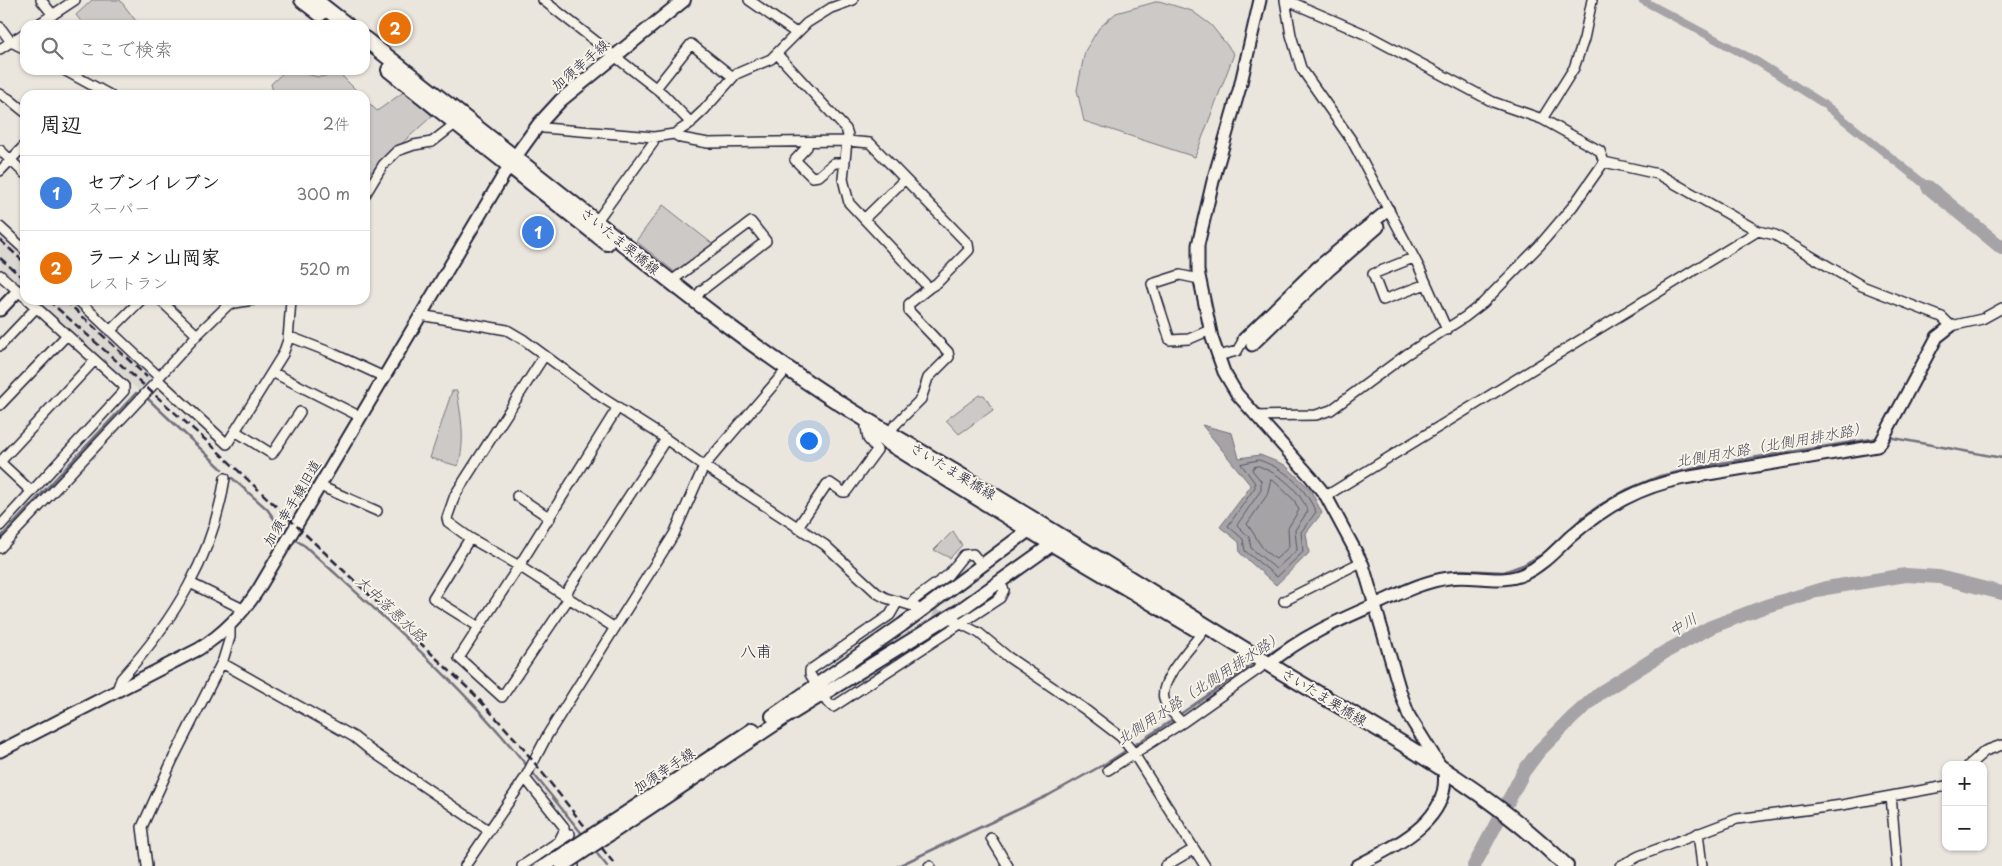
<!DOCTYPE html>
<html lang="ja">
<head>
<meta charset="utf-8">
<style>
	:root { --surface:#fff; --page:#f2f2f2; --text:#202124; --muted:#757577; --line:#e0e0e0; --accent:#1f6fb2 }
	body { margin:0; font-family:"Playpen Sans","Klee One",sans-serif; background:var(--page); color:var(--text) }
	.controls { position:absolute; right:15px; bottom:15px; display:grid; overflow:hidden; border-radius:10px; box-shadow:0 1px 4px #0004 }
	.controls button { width:45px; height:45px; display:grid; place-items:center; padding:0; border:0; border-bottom:1px solid var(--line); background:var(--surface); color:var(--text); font:25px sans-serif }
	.you { position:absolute; left:808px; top:440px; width:18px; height:18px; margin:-12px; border:4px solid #fff; border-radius:50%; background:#1a73e8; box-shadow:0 0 0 8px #1a73e833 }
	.badge { display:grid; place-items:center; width:32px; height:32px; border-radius:50%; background:var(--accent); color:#fff; font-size:16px; font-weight:700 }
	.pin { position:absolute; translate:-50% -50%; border:2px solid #fff; box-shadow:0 1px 5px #0006 }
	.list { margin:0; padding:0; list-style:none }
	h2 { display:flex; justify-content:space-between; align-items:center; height:65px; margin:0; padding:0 20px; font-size:21px }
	h2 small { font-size:16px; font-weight:400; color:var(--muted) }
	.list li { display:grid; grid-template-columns:32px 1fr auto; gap:15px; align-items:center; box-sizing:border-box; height:75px; padding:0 20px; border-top:1px solid var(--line) }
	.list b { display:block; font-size:19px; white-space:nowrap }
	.list p { margin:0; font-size:16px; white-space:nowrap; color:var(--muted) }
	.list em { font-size:16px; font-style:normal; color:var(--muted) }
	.icon { flex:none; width:28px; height:28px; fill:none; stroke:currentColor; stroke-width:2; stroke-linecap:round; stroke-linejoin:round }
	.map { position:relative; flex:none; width:2002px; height:866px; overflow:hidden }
	.search { position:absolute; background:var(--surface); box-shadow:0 1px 4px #0004; left:20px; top:20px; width:350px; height:55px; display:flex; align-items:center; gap:12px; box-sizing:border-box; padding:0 18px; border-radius:15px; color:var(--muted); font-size:19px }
	.panel { position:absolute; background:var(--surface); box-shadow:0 1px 4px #0004; left:20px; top:90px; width:350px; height:215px; border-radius:15px }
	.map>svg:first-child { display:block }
	.built { fill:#dbd8d2 }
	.green { fill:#cdc9c6; stroke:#787680 }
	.water { fill:#a6a3a6; stroke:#716f7b }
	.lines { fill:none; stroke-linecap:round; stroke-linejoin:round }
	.shore { stroke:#575666; stroke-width:1 }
	.stream { stroke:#716f7b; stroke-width:2.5 }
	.canal { stroke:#a6a3a6; stroke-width:8 }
	.river { stroke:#a6a3a6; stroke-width:14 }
	.minor-tunnel { stroke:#c2bfbd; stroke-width:9; stroke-dasharray:9 4.5; stroke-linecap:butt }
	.minor-casing { stroke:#22223b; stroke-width:12 }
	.tertiary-casing { stroke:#22223b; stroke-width:15 }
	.secondary-casing { stroke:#22223b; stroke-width:16 }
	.primary-casing { stroke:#22223b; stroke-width:18 }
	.minor { stroke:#f7f3e8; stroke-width:9 }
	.tertiary { stroke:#f7f3e8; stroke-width:11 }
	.secondary { stroke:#f7f3e8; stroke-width:12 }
	.primary { stroke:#f7f3e8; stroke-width:14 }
	.rail { stroke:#22223b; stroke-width:2.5; stroke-dasharray:8 4; stroke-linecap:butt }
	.secondary-bridge-casing { stroke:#22223b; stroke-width:16; stroke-linecap:butt }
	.secondary-bridge { stroke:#f7f3e8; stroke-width:12 }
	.labels { text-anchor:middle; stroke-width:4; stroke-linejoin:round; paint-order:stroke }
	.street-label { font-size:14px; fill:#22223b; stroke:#f7f3e8 }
	.water-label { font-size:15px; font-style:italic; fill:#504f60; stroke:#f7f3e8 }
	.quarter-label { font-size:16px; fill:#22223b; stroke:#f7f3e8 }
</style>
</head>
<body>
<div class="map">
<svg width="2002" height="866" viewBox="0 0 2002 866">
	<rect width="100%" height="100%" fill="#eae6de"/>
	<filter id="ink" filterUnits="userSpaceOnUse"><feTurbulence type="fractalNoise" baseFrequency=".02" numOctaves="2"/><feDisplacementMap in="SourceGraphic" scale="10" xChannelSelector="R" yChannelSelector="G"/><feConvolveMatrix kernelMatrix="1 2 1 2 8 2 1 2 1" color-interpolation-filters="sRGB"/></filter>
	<g filter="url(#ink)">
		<!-- built -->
		<path class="built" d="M0,235L25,258V291L0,269Z
			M36,300H70L155,380L144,392L138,390Z"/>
		<!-- green -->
		<path class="green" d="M92,0H120L139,25H84L76,15Z
			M1159,1L1192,11L1211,25L1234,54L1195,157L1084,121L1077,90L1085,51L1099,28L1116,13Z
			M286,70L319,77L340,74L361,95H274L271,84Z
			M405,91L432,116L365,177V99L377,111Z
			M663,205L714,245L676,273L636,241Z
			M452,391H457C461,417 466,441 458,466L430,458Z
			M979,395H984L993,410L959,434L946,420Z
			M953,531L962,545L950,558L934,550Z"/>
		<!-- water -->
		<path class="water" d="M1202,425L1232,433L1239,458L1260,455L1285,465L1310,489L1322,513L1306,533L1309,553L1276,585L1240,553L1239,542L1220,527L1251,486Z"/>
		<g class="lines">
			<!-- shore -->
			<path class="shore" d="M1259,460C1287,470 1303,485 1316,512L1301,532L1303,552L1277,577L1245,551L1243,539L1228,526L1255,487V483L1241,464Z
				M1259,466C1282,476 1297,487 1308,511L1295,530L1297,550L1276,569L1251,548L1249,537L1237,525L1261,490V481L1252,470L1254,467Z
				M1271,480L1275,482L1294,500L1299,510L1288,528L1289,547L1276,559C1259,549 1258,538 1247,524L1267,495Z"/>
			<!-- stream -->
			<path class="stream" d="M145,396L222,469
				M1888,437L2002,458
				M232,478L267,509L280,527L287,534
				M0,538L136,393L140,394
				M294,539L305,546C382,616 462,684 527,766
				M1427,577L1461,570L1504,572L1523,565L1546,552L1583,517L1600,505L1626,490L1660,476L1714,464L1878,438
				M1265,656L1293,640
				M1179,715L1256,662
				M532,772L583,835
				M594,850L607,866
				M898,866L1049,795L1110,761L1174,719"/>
			<!-- canal -->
			<path class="canal" d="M1642,0L1758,62L1824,104L1928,187"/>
			<!-- river -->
			<path class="river" d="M1928,187L2002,248
				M1474,866L1524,771L1539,751L1573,717L1600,693L1665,652L1711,627L1766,606L1826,588L1906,575L1939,577L2002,593"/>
			<!-- minor-tunnel -->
			<path class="minor-tunnel" d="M921,608L951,619"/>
			<!-- minor casing -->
			<g class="minor-casing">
				<path id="minor" d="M41,0L53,15
					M543,0L663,94L691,123
					M749,0L796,33
					M1285,0L1291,35L1301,68L1352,141L1419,267L1447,330
					M1286,0L1367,35L1493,102L1542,119L1600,151L1604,162
					M37,25L75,0
					M0,27L11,42L25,49
					M0,49L25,33
					M64,70L110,95
					M656,88L691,44L733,77
					M0,94L9,99L25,112
					M1542,119L1574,68L1584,39L1592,0
					M539,124L544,128L654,137L674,134L688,125L704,110L736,74L771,59L807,23L831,8L853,0
					M674,134L681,138L708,143L847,141L848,135L846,129L777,54
					M808,142L807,147L795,160L812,177L819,176L834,163H845
					M0,150L25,174
					M1604,162L1658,174L1758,231L1775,235L1862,286L1942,317L1951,326L1982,319L2002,308
					M0,171L25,145
					M365,195L383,165L397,151L414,145L432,142L455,124
					M864,219L905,179
					M596,222L653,143L654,137
					M0,227L25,250
					M1413,258L1373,274L1383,300L1426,284
					M0,275L25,297
					M1199,279L1180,275L1152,284L1170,340L1189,339L1210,330
					M670,282L751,222L766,241L701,291L694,301
					M78,300L159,377L197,335L229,304L253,300
					M160,300L197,335
					M420,315L507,330L524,340L601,397L656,432L704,466L825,545L877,593L886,598L916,607
					M110,331L141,300
					M288,336L332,353L384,377
					M0,346L36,308
					M1218,356L1237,351L1244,339
					M272,372L361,417
					M159,377L158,380L227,444L283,354L288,340L291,300
					M0,405L67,335
					M1255,416L1316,415L1331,410L1407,354L1465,317L1483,303L1539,246L1573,206L1604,162
					M235,431L272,454L300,412
					M891,433L894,426L921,399L928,378L949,357L948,352L909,311V304L929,288L849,203L843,179L847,141L870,143L968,244L969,250L937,283L929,288
					M0,462L95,360
					M0,462L32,492
					M320,486L377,511
					M517,496L550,518
					M1326,496L1758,231
					M0,526L124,391V386L28,300
					M797,528L827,484L830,483L843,492H846L877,450L868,439L866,427
					M470,538L519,566L479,627L433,598Z
					M470,538L448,522L447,518L455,495L544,356
					M0,548L158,380
					M190,583L245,610
					M565,595L666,439
					M1284,601L1361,562
					M910,605L915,599L948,575L964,555L973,554L982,565
					M953,620L979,633L1008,657L1083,708L1121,737L1132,751L1205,866
					M479,627L459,658L502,697L569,598
					M615,628L519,566L618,407
					M222,663L354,737L370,750L488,830
					M817,686L810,674V670L890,615L898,601
					M117,690L121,679C174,620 213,557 225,478
					M823,695L827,702L833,707L1000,598L1004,590L1000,583
					M1182,723C1176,716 1166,708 1164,699C1159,680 1191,647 1202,633
					M1969,765L1985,751L2002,745
					M1108,770L1182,723L1260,668
					M525,778L564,827V831L559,841L574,866
					M1891,796L1897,866
					M1698,833L1702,866
					M991,838L1008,866
					M147,866L142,827L173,759L223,660L230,637V627
					M465,866L525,778L548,734L674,534L704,466L782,375
					M522,866L570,834
					M929,866H930
					M1165,866L1194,849
					M1620,866L1639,856L1737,819L1842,805L1946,786"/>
			</g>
			<!-- tertiary casing -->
			<g class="tertiary-casing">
				<path id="tertiary" d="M1260,0L1240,87L1213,181L1198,245V271L1212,338L1224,372L1237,394L1310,476L1326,496L1363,565L1401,694L1409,716L1444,772C1451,822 1392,847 1357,866
					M0,310L18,291
					M1244,339L1318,267L1388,210
					M1252,345L1330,269L1378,227
					M1269,664C1301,636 1342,619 1381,602C1403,592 1425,581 1449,578C1474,574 1500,585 1524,574C1543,565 1556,550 1571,536C1606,506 1639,487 1684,478L1877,446L1881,442L1937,337L1951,326
					M0,751L199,649C224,633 242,615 258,590L509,166"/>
			</g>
			<!-- secondary casing -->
			<g class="secondary-casing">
				<path id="secondary" d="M510,164L539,124L561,100L684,0
					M772,716L902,625L1037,524
					M697,766L753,729
					M702,773L783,719L960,610L1061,538"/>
			</g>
			<!-- primary casing -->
			<g class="primary-casing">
				<path id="primary" d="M302,0L320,14
					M315,0L347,25
					M365,39C440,98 515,157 590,217C683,292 776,367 880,428C1014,505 1144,588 1275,668C1374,728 1484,784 1566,866
					M389,70L607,243
					M870,431L1029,530L1196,629"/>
			</g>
			<!-- minor -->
			<use href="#minor" class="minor"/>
			<!-- tertiary -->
			<use href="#tertiary" class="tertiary"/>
			<!-- secondary -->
			<use href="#secondary" class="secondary"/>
			<!-- primary -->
			<use href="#primary" class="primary"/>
			<!-- rail -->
			<path class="rail" d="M0,240L25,263
				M0,258L25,280
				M48,300L209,443L473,693L518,742L616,866
				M65,300L147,377"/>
			<!-- secondary-bridge casing -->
			<g class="secondary-bridge-casing">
				<path id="secondary-bridge" d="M545,866L697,766
					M562,866L702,773"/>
			</g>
			<!-- secondary-bridge -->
			<use href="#secondary-bridge" class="secondary-bridge"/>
		</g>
	</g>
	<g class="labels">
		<!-- street labels -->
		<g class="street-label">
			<text transform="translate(580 65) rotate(-40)" y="5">加須幸手線</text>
			<text transform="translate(620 241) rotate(39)" y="5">さいたま栗橋線</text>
			<text transform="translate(953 471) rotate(31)" y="5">さいたま栗橋線</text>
			<text transform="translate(292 503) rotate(-59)" y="5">加須幸手線旧道</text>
			<text transform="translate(1324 697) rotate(31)" y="5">さいたま栗橋線</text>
			<text transform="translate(664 770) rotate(-33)" y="5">加須幸手線</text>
		</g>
		<!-- water labels -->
		<g class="water-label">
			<text transform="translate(1772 445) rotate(-10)" y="5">北側用水路（北側用排水路）</text>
			<text transform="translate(391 609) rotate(43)" y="5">大中落悪水路</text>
			<text transform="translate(1683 625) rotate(-31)" y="5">中川</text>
			<text transform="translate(1200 688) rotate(-33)" y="5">北側用水路（北側用排水路）</text>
		</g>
		<!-- quarter labels -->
		<g class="quarter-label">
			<text x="756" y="657">八甫</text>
		</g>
	</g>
</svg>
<div class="controls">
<button>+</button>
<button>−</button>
</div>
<div class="you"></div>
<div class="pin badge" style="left:538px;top:232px;background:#3f7fe0">1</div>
<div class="pin badge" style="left:395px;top:28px;background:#e8710a">2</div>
<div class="search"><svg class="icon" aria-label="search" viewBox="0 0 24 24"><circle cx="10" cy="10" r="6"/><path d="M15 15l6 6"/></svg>ここで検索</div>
<section class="panel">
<h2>周辺<small>2件</small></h2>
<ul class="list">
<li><span class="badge" style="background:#3f7fe0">1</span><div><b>セブンイレブン</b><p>スーパー</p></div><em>300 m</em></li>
<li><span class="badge" style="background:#e8710a">2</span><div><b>ラーメン山岡家</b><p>レストラン</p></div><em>520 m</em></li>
</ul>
</section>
</div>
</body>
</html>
